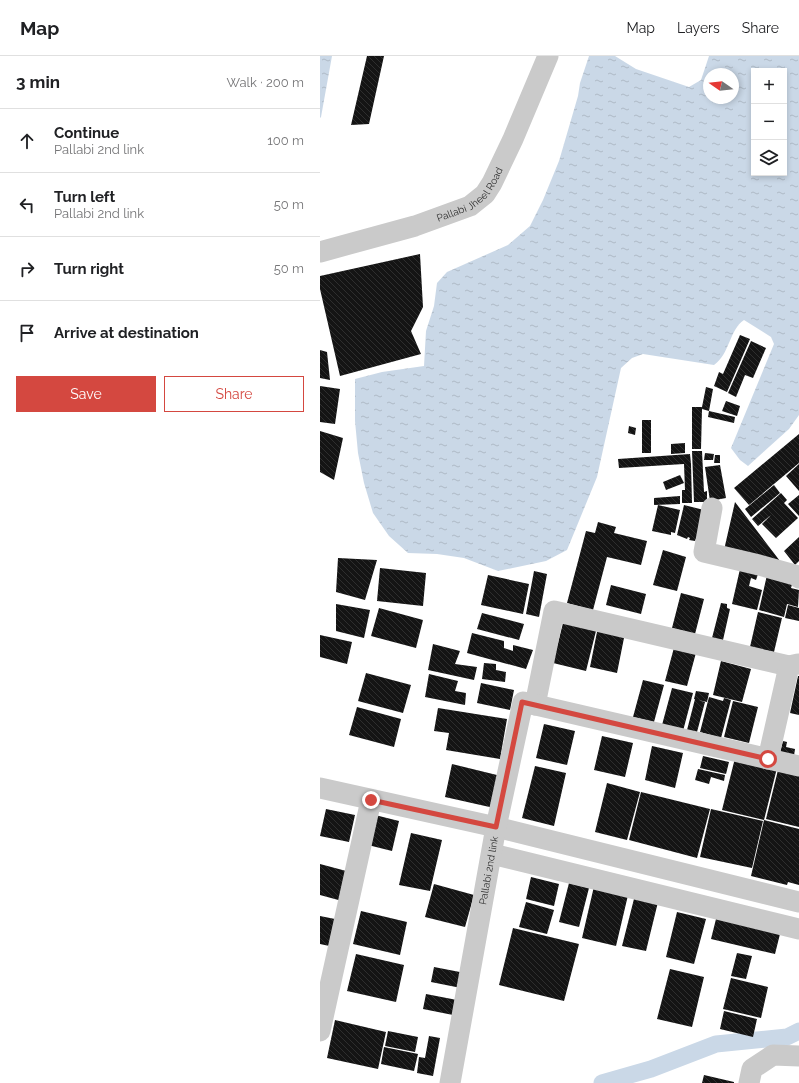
<!DOCTYPE html>
<html lang="en">
<head>
<meta charset="utf-8">
<style>
	:root { --surface:#fff; --page:#f2f2f2; --text:#202124; --muted:#757577; --line:#e0e0e0; --accent:#d44840 }
	body { margin:0; font-family:Raleway,sans-serif; background:var(--page); color:var(--text) }
	.controls { position:absolute; right:12px; top:12px; display:grid; overflow:hidden; border-radius:0px; box-shadow:0 2px 6px #0003 }
	.controls button { width:36px; height:36px; display:grid; place-items:center; padding:0; border:0; border-bottom:1px solid var(--line); background:var(--surface); color:var(--text); font:20px sans-serif }
	.compass { position:absolute; left:383px; top:12px; width:36px; height:36px; border-radius:50%; background:var(--surface); box-shadow:0 2px 6px #0003; rotate:284deg }
	.stop { position:absolute; width:12px; height:12px; margin:-9px; border:3px solid #d44840; border-radius:50%; background:#fff }
	.stop.end { background:#d44840; border-color:#fff; box-shadow:0 1px 4px #0008 }
	.list { margin:0; padding:0; list-style:none }
	h2 { display:flex; justify-content:space-between; align-items:center; height:52px; margin:0; padding:0 16px; font-size:17px }
	h2 small { font-size:13px; font-weight:400; color:var(--muted) }
	.list li { display:grid; grid-template-columns:26px 1fr auto; gap:12px; align-items:center; box-sizing:border-box; height:64px; padding:0 16px; border-top:1px solid var(--line) }
	.list b { display:block; font-size:15px; white-space:nowrap }
	.list p { margin:0; font-size:13px; white-space:nowrap; color:var(--muted) }
	.list em { font-size:13px; font-style:normal; color:var(--muted) }
	.actions { display:flex; gap:8px; padding:12px 16px }
	.actions a { flex:1; padding:9px 0; border:1px solid var(--accent); border-radius:0px; text-align:center; font-size:14px; color:var(--accent) }
	.actions .main { background:var(--accent); color:#fff }
	.icon { flex:none; width:22px; height:22px; fill:none; stroke:currentColor; stroke-width:2; stroke-linecap:round; stroke-linejoin:round }
	.map { position:relative; flex:none; width:479px; height:1027px; overflow:hidden }
	header { display:flex; align-items:center; gap:24px; box-sizing:border-box; height:56px; padding:0 20px; background:var(--surface); border-bottom:1px solid var(--line) }
	header strong { font-size:19px }
	nav { display:flex; gap:22px; margin-inline-start:auto; font-size:14px }
	main { display:flex }
	aside { flex:1; background:var(--surface) }
	.map>svg:first-child { display:block }
	.water { fill:url(#water-ripples); fill-rule:evenodd }
	.lines { fill:none; stroke-linecap:round; stroke-linejoin:round }
	.canal { stroke:#cad8e7; stroke-width:17 }
	.building { fill:url(#building-back-hatch) }
	.minor { stroke:#cacaca; stroke-width:21 }
	.route { stroke:#d44840; stroke-width:5 }
	.labels { text-anchor:middle; stroke-width:4; stroke-linejoin:round; paint-order:stroke }
	.street-label { font-size:10px; fill:#2d2d2d; stroke:#fff }
</style>
</head>
<body>
<header>
<strong>Map</strong>
<nav><a>Map</a><a>Layers</a><a>Share</a></nav>
</header>
<main>
<aside>
<h2>3 min<small>Walk · 200 m</small></h2>
<ul class="list">
<li><svg class="icon" aria-label="ahead" viewBox="0 0 24 24"><path d="M12 20V5M6 11l6-6 6 6"/></svg><div><b>Continue</b><p>Pallabi 2nd link</p></div><em>100 m</em></li>
<li><svg class="icon" aria-label="left" viewBox="0 0 24 24"><path d="M17 20v-9H6M10 6l-5 5 5 5"/></svg><div><b>Turn left</b><p>Pallabi 2nd link</p></div><em>50 m</em></li>
<li><svg class="icon" aria-label="right" viewBox="0 0 24 24"><path d="M7 20v-9h11M14 6l5 5-5 5"/></svg><div><b>Turn right</b></div><em>50 m</em></li>
<li><svg class="icon" aria-label="arrive" viewBox="0 0 24 24"><path d="M6 21V4h12l-3 4 3 4H6"/></svg><div><b>Arrive at destination</b></div></li>
</ul>
<div class="actions"><a class="main">Save</a><a>Share</a></div>
</aside>
<div class="map">
<svg width="479" height="1027" viewBox="0 0 479 1027">
	<defs>
		<pattern id="water-ripples" width="26" height="14" patternUnits="userSpaceOnUse"><rect width="26" height="14" fill="#cad8e7"/><path d="M2 4q2-2 4 0t4 0M15 11q2-2 4 0t4 0" fill="none" stroke="#aebac6"/></pattern>
		<pattern id="building-back-hatch" width="6" height="6" patternUnits="userSpaceOnUse"><rect width="6" height="6" fill="#141414"/><path d="M-1 5l2 2M0 0l6 6M5-1l2 2" fill="none" stroke="#2e2e2e"/></pattern>
	</defs>
	<rect width="100%" height="100%" fill="#fff"/>
	<!-- water -->
	<path class="water" d="M0,0H12L1,61L0,62Z
		M269,0H295L316,13L369,31L381,24L389,0H479V359L469,373L428,410L420,404L411,392L454,288L451,281L424,264C409,274 410,298 394,309L323,298L312,302L301,312L277,421L247,494L226,505L178,515L144,502L117,498L88,497L69,480L53,457L44,427L38,397L35,365V323L62,316L104,310L106,275L114,250L117,227L127,216L188,189L210,170L223,144L239,105L258,40L260,27ZM434,15H464V117H434ZM389,18H413V42H389Z"/>
	<g class="lines">
		<!-- canal -->
		<path class="canal" d="M282,1027L331,1013L396,988L467,981L479,975"/>
	</g>
	<!-- building -->
	<path class="building" d="M47,0H64L49,68L31,69Z
		M100,198L103,251L91,275L101,298L20,320L0,233V220Z
		M420,279L430,283L407,336L394,330L399,316L403,318Z
		M431,285L446,292L433,322L425,319L416,341L408,337Z
		M0,294L7,296L10,324L0,322Z
		M0,330L20,333L15,368L0,366Z
		M386,331L393,333L389,355L382,353L381,393H372V351H382Z
		M406,345L420,350L417,360L402,355Z
		M389,355L415,361L414,367L388,361Z
		M322,364H331V397H322Z
		M309,370L316,372L315,379L308,377Z
		M0,375L23,382L14,424L0,416Z
		M479,378V407L429,449L414,432Z
		M365,387V397L351,398V388Z
		M372,395H382L384,436L387,435V446H374Z
		M385,397L394,398L393,404H384Z
		M370,398L371,408L372,447H362V434H365L364,408L299,412L298,403Z
		M395,399H400V407H394Z
		M479,408V435L466,420Z
		M400,409L406,442L390,445L385,411Z
		M360,419L364,427L346,434L343,426Z
		M454,429L460,437L431,461L425,453Z
		M461,437L467,444L464,447L478,462L456,482L442,468L451,459L438,470L432,463Z
		M479,439V460L468,448Z
		M360,440V448L334,449V442Z
		M415,446L463,509L404,494Z
		M338,449L360,454L355,477L351,476V479L332,475Z
		M364,449L388,455L375,485L369,484L370,482L368,481L367,483L357,479Z
		M278,466L296,471L294,477L327,485L321,509L287,501L273,554L247,547L266,475L275,477Z
		M479,481V505L475,509L464,495Z
		M343,494L366,501L357,535L333,529Z
		M18,502L57,504L45,544L16,536Z
		M60,512L106,517L103,550L57,545Z
		M420,513L438,518L436,524L431,522L429,530L442,534L437,554L412,548Z
		M214,515L227,518L219,561L206,558Z
		M168,519L209,528L203,558L161,549Z
		M447,519L473,525L471,532L479,534L478,551L467,548L464,561L439,554Z
		M291,529L326,538L321,558L286,549Z
		M361,537L384,543L375,578L352,572Z
		M401,547L407,548V552L410,553L403,584L392,582Z
		M16,548L50,554L44,582L16,575Z
		M468,549L479,552V565L465,562Z
		M59,552L103,564L96,592L51,580Z
		M438,556L462,562L454,596L430,591Z
		M162,557L204,568L199,584L157,573Z
		M244,563L277,571L266,615L233,607Z
		M278,571L305,577L297,617L270,611Z
		M152,577L184,585V592L193,595V589L213,594L206,613L147,597Z
		M0,579L32,586L27,608L0,601Z
		M113,588L140,595L135,608L157,611L154,624L108,614Z
		M355,588L377,593L367,630L345,625Z
		M401,605L431,613L422,646L393,639Z
		M164,607L176,608V614L186,616L185,626L162,623Z
		M46,617L91,629L83,657L38,645Z
		M109,618L138,625L135,635L146,637L145,649L105,641Z
		M478,620H479V659L470,657Z
		M323,624L344,629L334,666L313,661Z
		M161,627L194,634L190,654L157,647Z
		M352,632L373,637L363,675L342,669Z
		M376,635L389,637L387,646L374,643Z
		M389,641L403,645L404,642L411,644L401,682L380,676Z
		M375,643L385,646L377,676L367,674Z
		M413,645L438,651L429,687L404,681Z
		M37,651L81,663L74,691L29,679Z
		M118,652L187,663L180,703L126,694L129,677L114,675Z
		M224,668L255,675L247,709L216,702Z
		M282,680L313,687L305,721L274,714Z
		M463,685L467,686L466,691L475,693L474,700L460,697Z
		M332,690L363,697L355,732L325,724Z
		M383,700L409,706L406,718L380,712Z
		M415,702L457,712L444,764L402,754Z
		M132,708L181,720L174,752L125,741Z
		M215,710L246,717L234,770L202,762Z
		M378,713L405,719L404,725L391,721L389,728L375,724Z
		M458,714L479,719V771L446,763Z
		M287,727L320,736L307,784L275,776Z
		M321,736L390,753L377,802L309,784Z
		M6,753L35,759L29,786L0,780Z
		M391,753L443,765L432,812L380,801Z
		M55,759L79,765L72,795L48,789Z
		M444,764L479,773V829L468,826L467,829L431,820Z
		M91,777L122,784L110,835L79,829Z
		M0,808L30,816L22,845L0,839Z
		M211,821L239,828L234,850L206,843Z
		M275,826L309,835L296,890L262,882Z
		M249,827L269,832L259,871L239,866Z
		M114,828L154,839L145,871L105,861Z
		M316,835L339,842L326,895L302,890Z
		M206,846L234,854L227,878L199,871Z
		M41,855L87,866L80,899L33,888Z
		M357,856L386,863L374,908L346,901Z
		M397,859L461,874L455,898L391,883Z
		M0,860L20,864L14,891L0,888Z
		M193,872L259,888L244,945L179,929Z
		M417,897L432,900L426,923L411,920Z
		M36,898L84,909L76,946L27,935Z
		M114,911L145,917L141,932L111,926Z
		M350,913L384,921L372,971L337,963Z
		M411,922L448,931L441,962L403,953Z
		M106,938L137,944L133,959L103,953Z
		M404,955L437,963L433,981L400,973Z
		M15,964L66,976L58,1013L7,1002Z
		M68,975L98,981L95,996L65,990Z
		M109,980L120,982L113,1020L97,1017L99,1001L105,1002Z
		M64,991L98,998L94,1015L61,1008Z
		M384,1019L414,1026V1027H382Z"/>
	<g class="lines">
		<!-- minor -->
		<g class="minor">
			<path id="s1" d="M0,196L95,170L150,150L165,138L172,127L193,83L228,0"/>
			<path d="M392,452L384,496L439,509L478,520L479,522"/>
			<path d="M215,649L234,555L469,610"/>
			<path d="M448,703L469,610L478,608"/>
			<path d="M0,732L176,771L479,846"/>
			<path d="M172,798L479,873"/>
			<path d="M0,975L51,744"/>
			<path id="s2" d="M130,1027L176,771L203,646L479,710"/>
			<path d="M429,1027L432,1013L453,999L479,1000"/>
		</g>
	</g>
	<g class="lines">
		<!-- route -->
		<path class="route" d="M51,744L176,771L202,646L448,703"/>
	</g>
	<g class="labels">
		<!-- street labels -->
		<g class="street-label">
			<text dy="4" stroke="none"><textPath href="#s1" startOffset="164">Pallabi Jheel Road</textPath></text>
			<text dy="4" stroke="none"><textPath href="#s2" startOffset="216">Pallabi 2nd link</textPath></text>
		</g>
	</g>
</svg>
<div class="controls">
<button>+</button>
<button>−</button>
<button><svg class="icon" aria-label="layers" viewBox="0 0 24 24"><path d="M12 4l9 5-9 5-9-5zM3 14l9 5 9-5"/></svg></button>
</div>
<svg class="compass" viewBox="-18 -18 36 36"><path d="M0-13l5 13h-10z" fill="#e53935"/><path d="M0 13l5-13h-10z" fill="#757577"/></svg>
<div class="stop" style="left:448px;top:703px"></div>
<div class="stop end" style="left:51px;top:744px"></div>
</div>
</main>
</body>
</html>
